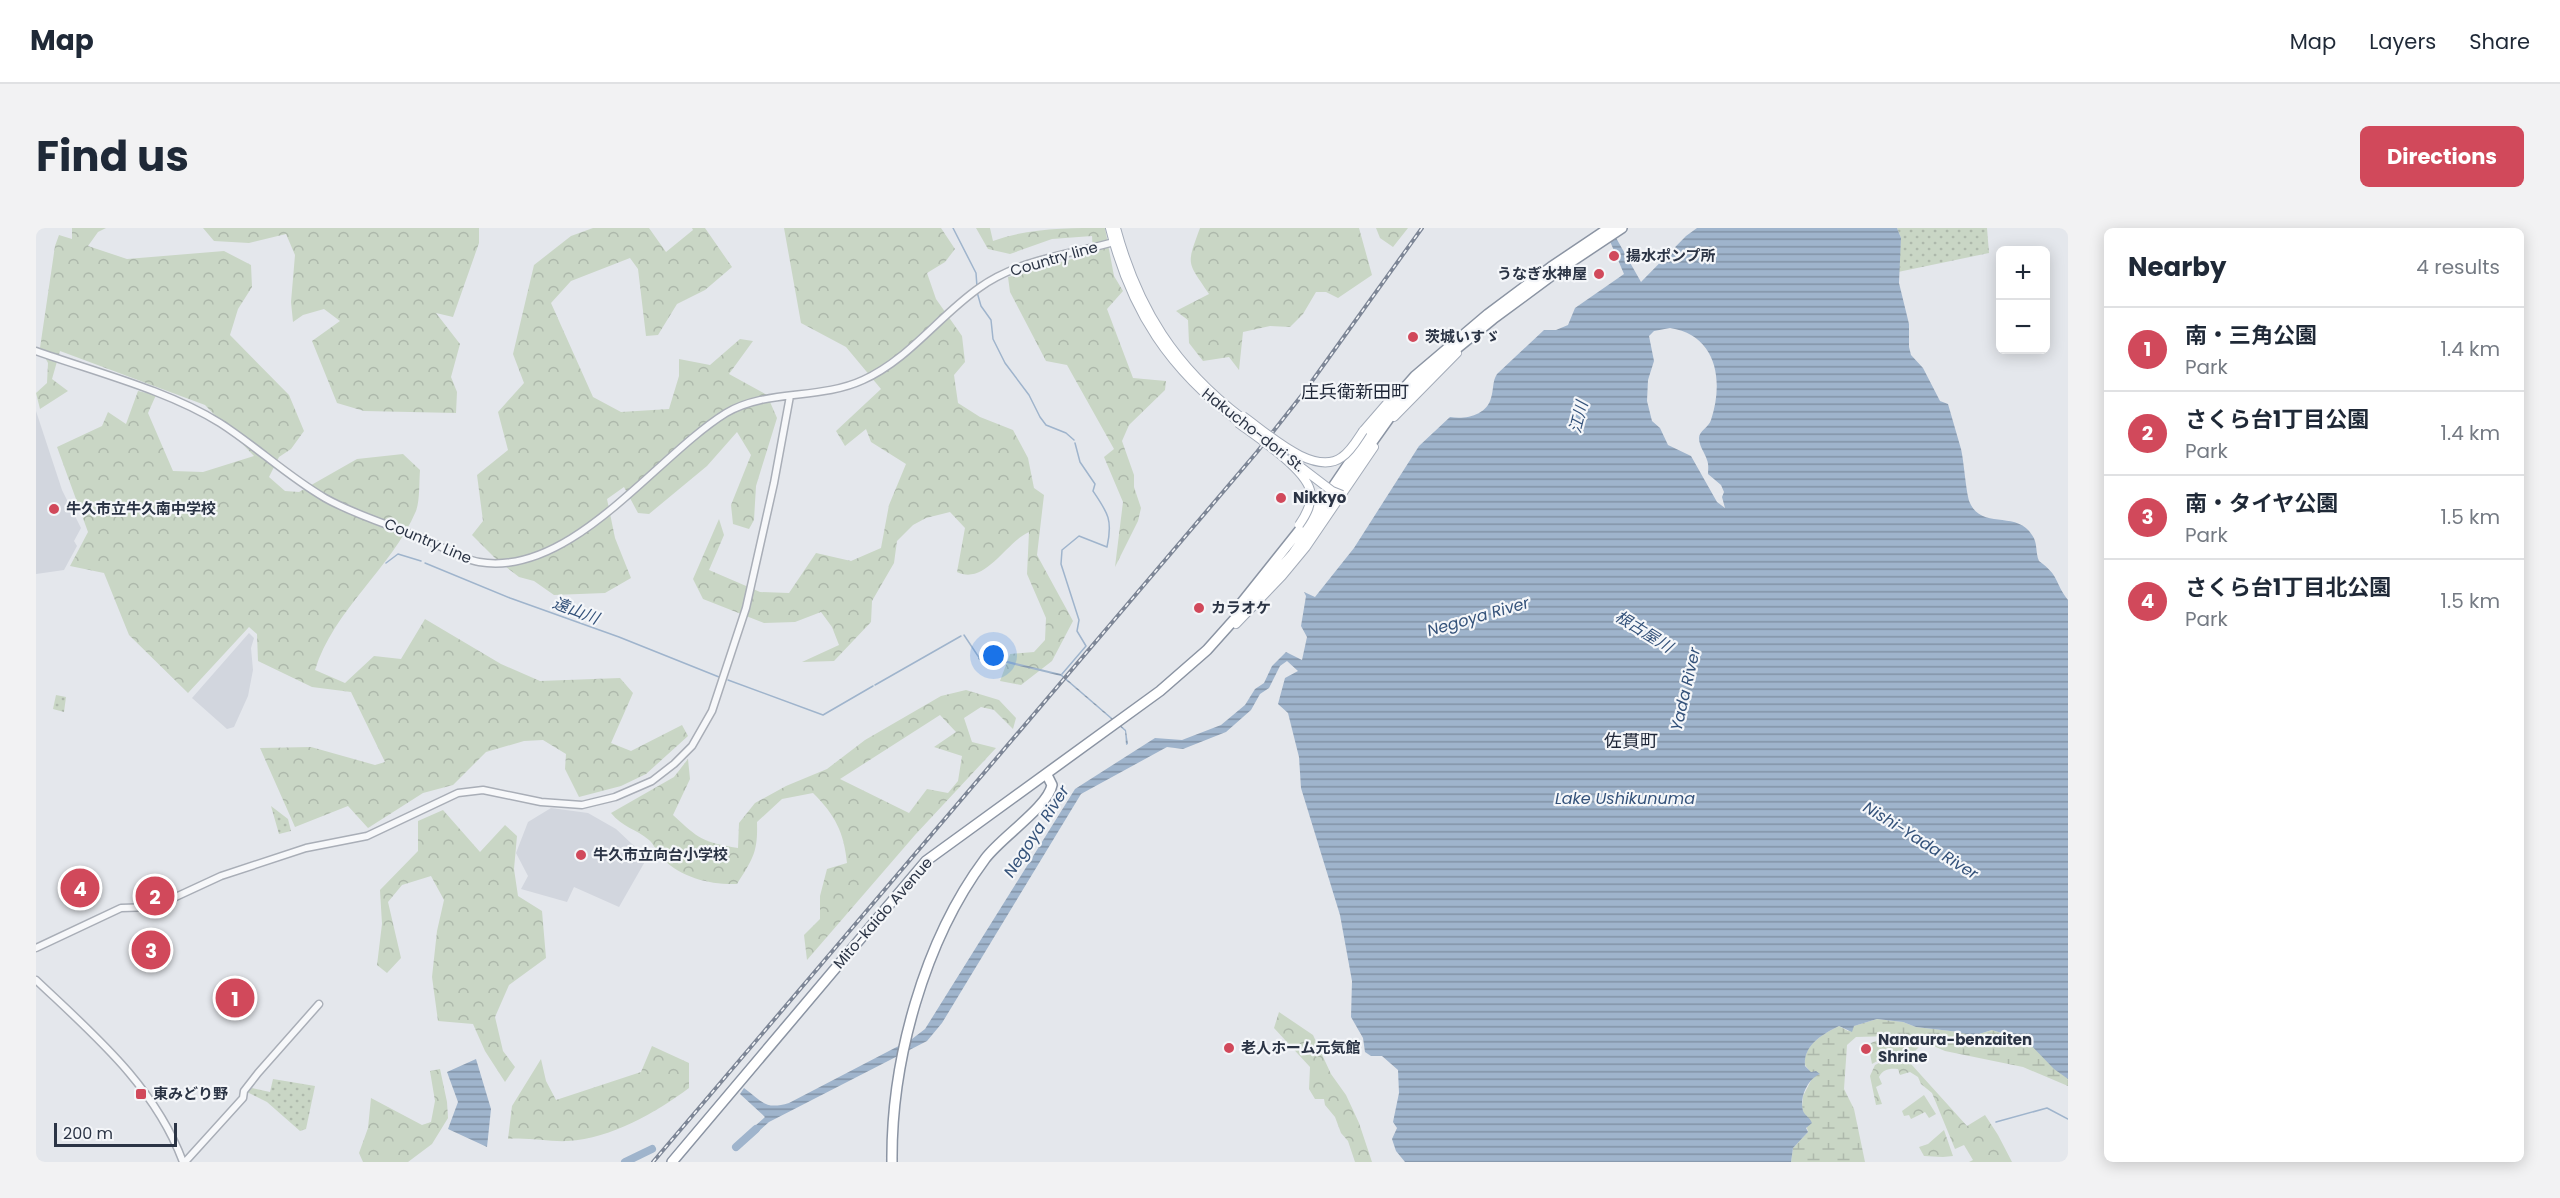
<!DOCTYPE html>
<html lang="en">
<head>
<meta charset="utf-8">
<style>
	:root { --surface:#fff; --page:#f2f2f3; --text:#1f2937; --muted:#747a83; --line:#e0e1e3; --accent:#d1495b }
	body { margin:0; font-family:Poppins,"Noto Sans JP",sans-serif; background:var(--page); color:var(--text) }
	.controls { position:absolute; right:18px; top:18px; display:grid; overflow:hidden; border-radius:9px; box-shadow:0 3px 15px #0003 }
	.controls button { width:54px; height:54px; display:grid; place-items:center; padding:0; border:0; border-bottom:2px solid var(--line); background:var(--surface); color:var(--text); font:30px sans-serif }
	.scale { position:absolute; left:18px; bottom:15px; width:123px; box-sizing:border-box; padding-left:6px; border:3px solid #2b3445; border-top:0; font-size:16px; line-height:21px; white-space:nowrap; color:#2b3445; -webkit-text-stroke:4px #f4f6f9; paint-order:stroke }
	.you { position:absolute; left:958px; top:428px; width:21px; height:21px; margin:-15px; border:4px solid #fff; border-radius:50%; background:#1a73e8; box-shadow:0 0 0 9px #1a73e833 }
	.badge { display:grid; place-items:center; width:39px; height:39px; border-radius:50%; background:var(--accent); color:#fff; font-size:20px; font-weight:700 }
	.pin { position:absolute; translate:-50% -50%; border:3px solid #fff; box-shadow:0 2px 6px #0006 }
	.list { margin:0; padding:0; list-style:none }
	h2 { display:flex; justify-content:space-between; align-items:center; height:78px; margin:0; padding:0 24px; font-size:26px }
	h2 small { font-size:20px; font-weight:400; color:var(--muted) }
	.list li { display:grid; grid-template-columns:39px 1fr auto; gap:18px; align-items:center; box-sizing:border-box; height:84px; padding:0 24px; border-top:2px solid var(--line) }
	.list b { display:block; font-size:22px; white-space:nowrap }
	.list p { margin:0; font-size:20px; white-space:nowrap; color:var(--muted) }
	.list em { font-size:20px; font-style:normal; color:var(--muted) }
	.map { position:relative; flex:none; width:2032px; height:934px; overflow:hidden; border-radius:9px }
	header { display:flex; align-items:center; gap:36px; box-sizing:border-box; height:84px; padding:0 30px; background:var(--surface); border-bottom:2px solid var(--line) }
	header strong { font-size:28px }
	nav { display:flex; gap:33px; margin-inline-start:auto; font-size:21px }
	.intro { display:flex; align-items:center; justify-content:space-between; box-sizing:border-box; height:144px; padding:0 36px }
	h1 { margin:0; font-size:42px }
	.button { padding:15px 27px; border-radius:9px; background:var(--accent); color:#fff; font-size:21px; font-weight:700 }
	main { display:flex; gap:36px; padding:0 36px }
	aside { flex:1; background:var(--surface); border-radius:9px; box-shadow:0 3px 15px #0003 }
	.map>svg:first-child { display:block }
	.built { fill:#d2d6de }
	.grass { fill:url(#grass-dots) }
	.forest { fill:url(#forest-crowns); fill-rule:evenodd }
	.wetland { fill:url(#wetland-marsh) }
	.water { fill:url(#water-rules); fill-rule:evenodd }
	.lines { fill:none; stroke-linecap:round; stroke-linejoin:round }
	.stream { stroke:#9fb4cc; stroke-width:1.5 }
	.river { stroke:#9fb4cc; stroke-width:8 }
	.minor-casing { stroke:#a9aeb7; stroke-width:9 }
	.major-casing { stroke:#a3abb8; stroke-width:10 }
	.highway-casing { stroke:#8b94a3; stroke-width:12 }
	.minor { stroke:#f7f8fa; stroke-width:6 }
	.major { stroke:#fff; stroke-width:8 }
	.highway { stroke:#fff; stroke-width:9 }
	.rail-casing { stroke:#7d8696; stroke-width:4 }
	.rail { stroke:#f4f6f9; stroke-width:1.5; stroke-dasharray:4.5; stroke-linecap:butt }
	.major-bridge-casing { stroke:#a3abb8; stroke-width:10; stroke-linecap:butt }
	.major-bridge { stroke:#fff; stroke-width:8 }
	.poi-dot { fill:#d1495b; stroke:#f4f6f9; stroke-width:2 }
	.labels { text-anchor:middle; stroke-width:4.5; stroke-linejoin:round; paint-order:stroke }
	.poi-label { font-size:15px; font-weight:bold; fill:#2b3445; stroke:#f4f6f9; text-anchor:start }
	.street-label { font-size:15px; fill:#2b3445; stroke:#f4f6f9 }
	.water-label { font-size:16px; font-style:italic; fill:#34527a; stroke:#f4f6f9 }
	.quarter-label { font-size:18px; fill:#1d2536; stroke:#f4f6f9 }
</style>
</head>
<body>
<header>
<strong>Map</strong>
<nav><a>Map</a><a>Layers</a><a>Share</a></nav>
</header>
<div class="intro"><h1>Find us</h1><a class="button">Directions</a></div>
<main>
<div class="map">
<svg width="2032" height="934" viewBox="0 0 2032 934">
	<defs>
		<pattern id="grass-dots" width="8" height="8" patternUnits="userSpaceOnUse" patternTransform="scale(1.5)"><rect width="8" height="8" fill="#c9d6c5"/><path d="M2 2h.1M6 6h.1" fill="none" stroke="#adb8ab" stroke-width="1.8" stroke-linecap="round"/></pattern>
		<pattern id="forest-crowns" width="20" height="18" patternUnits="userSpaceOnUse" patternTransform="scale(1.5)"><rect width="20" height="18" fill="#c9d6c5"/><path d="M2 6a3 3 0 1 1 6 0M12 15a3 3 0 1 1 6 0" fill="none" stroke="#adb8ab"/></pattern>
		<pattern id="wetland-marsh" width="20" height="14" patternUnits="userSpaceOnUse" patternTransform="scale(1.5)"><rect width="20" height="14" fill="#c9d6c5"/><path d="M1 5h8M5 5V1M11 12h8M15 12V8" fill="none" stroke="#adb8ab"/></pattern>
		<pattern id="water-rules" width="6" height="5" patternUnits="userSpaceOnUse" patternTransform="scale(1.5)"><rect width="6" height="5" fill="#9fb4cc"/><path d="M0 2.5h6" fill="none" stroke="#8293a7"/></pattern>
	</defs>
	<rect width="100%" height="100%" fill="#e4e7ec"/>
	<!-- built -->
	<path class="built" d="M0,183L26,262L45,300L38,313L41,318L28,342L0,346Z
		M213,405L218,410L215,420L217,442L212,468L198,499L191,501L156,470Z
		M515,580L552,585L580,601L611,630L583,679L538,659L531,674L485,661L492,648L480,625L492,594Z"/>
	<!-- grass -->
	<path class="grass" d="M1861,0H1951L1953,25L1862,44L1865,10Z
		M20,467L30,469L28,484L17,481Z
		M235,578L252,591L255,603L243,606Z
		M237,851L279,858L270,901L264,903L231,874L211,864L216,860L234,864Z"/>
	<!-- forest -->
	<path class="forest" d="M36,0H70L62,4L52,18L91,31L188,23L215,37L216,59L202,81L194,107L253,167L268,203L255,221L243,229L233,249L249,263L263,264L321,231L367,226L384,242C383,255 384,272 380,283C355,341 298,381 279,442L309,455L338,428L365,431L389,391L465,436L504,453L584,450L597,465L575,515L595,523L646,497L652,508L610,546L585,558L543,569L529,541L530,526L507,512L488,513L450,524L417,557L387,565L332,600L312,578L259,599L224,520L275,519L339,537L349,534L315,464L276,459L222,433L221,406L213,399L152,465L93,407L68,345L34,338L52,304L21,219L66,198L72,184L90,196L102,163L120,167L112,185L137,243L167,244L218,228L169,177L24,123L16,151L32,163L4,181L0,165L11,155L12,135L4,120L19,18L23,7L36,11Z
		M167,0H443V15L417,89L400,85L424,116L415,149L421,164L420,185L328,183L301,175L276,113L304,93L288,81L267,87L257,94L255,74L259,27L250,6L213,15L178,13Z
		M557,0H613L630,24L657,2L656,0H669L696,39L669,62L641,76L622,107L610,108L602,41L594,30L535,53L515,75L557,169L585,184L633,181L643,148V131L674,137L704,111L717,113L693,146L731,167L741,190L720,258L718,292L713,301L697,296L695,277L715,227L701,204L671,238L613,286L602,285L588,259L571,271L579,310L595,350L569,365L518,367L498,353L483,349L460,331L436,307L447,293L441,247L472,222L462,184L488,155L477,126L498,37L535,8Z
		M748,0H905L919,21L909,34L891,45L900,71L926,108L929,134L918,147L922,175L944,189L977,202L992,230L998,260L1008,267L1001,327L1037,393L1016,433L985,457L964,453L974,426L998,424L1009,412L1010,390L991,346L993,304C970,314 949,358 921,344L929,300L914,284L890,290L877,297L861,313L858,335L836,373L835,394L798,433L766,434L803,417L796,399L785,384L759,394L728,395L667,371L657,351L683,291L688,307L673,342L724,364L753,365L780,325L815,333L845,320L853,277L870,236L835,214L830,201L809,218L800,203L845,161L810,119L765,95Z
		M940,0H954L957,13C992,0 1032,0 1069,0L1078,48L1087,63L1071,81L1097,150L1130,153L1129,162L1093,197L1086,213L1098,247V259L1105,280L1102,293L1079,339L1087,274L1068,229L1078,221L1031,137L1010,133L974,64L972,49L1057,25L1056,8L1016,11L974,26L952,21Z
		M1164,0H1323L1336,47L1302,70L1290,64H1280L1267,86L1254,99L1234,98L1207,104L1203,142L1193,129L1167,133L1153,115L1152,92L1140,83L1173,66C1151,33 1150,38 1164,0Z
		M1340,0H1372L1357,19L1344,10Z
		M930,462L963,472L980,490L977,501L958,482L945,479L928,490L936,514L960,520L879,607L771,732L768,707L784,691V668L791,641L811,635C808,604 799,587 777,565L746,571L721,594C722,624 717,631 701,656C675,657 646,650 627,631C621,626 619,617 613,612C600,601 586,599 575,585L638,549L652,531L654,551L637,587C663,611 666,614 702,620L703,595L719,575L750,558L791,541L829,512L905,468ZM904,487L920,504L898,519L926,528L922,553L912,565L891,561L873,585L804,551Z
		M407,582L444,624L469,597L481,608L478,641L482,668L506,683L510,730L473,757L459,789L467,823L479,839L469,854L449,823L437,796L402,793L396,749L401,703L408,672L395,648L366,657L352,674L365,730L351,745L341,737L346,696L344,662L382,623V593Z
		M1243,784L1277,807L1295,846L1310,867L1323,895L1336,934H1319L1312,913L1305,905L1299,889L1289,877L1288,871H1279L1273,861L1274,839L1238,800Z
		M1849,809L1887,815L1875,827L1850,828L1836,836L1833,820L1835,815Z
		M616,818L653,835V860C619,885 576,910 532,913C512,914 492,909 472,911L476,878L505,831L510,853L520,872L605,844Z
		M1849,832L1871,833L1875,836L1931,898L1949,887L1962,907L1976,934H1933L1937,932L1928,917L1919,921L1896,865L1885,856L1882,849L1874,844L1864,847L1862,841C1854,840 1847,841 1843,849L1846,856L1840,859L1846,876L1840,877L1834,848L1839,837Z
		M404,841L411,874L412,890L396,916L372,934H327L323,925L332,900L335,870L386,897L395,894L399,873L394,843Z
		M1888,867L1900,886L1893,890L1889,884L1875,891L1873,887L1868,888L1866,883Z
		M1908,902L1917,928L1907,929L1888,928L1883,919L1892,916Z"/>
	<!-- wetland -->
	<path class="wetland" d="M1841,791L1867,794L1880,799L1923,804L1936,808L1956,802L1982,810L1991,813L2032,851V858L1987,839L1909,823L1886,813L1854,808L1820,809L1811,817L1808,861L1818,881L1829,934H1755L1757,920L1772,904L1766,879L1767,868L1780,843L1775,845L1769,837C1767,817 1787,806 1803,798L1812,803L1818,798Z"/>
	<!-- water -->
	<path class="water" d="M1661,0H1861L1865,10L1863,55L1873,96V119L1875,127L1887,140L1904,173L1912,176L1925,221C1928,233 1930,267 1934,275C1946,302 1981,282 1996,307C2002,315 1999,324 2003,333C2024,348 2018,354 2032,372V851L2018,841L1991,813L1956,802L1936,808L1923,804L1880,799L1867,794L1841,791L1818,798L1816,804L1803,798C1787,806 1767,817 1769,838L1775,844L1780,843L1784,846C1773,850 1763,868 1767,883C1770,889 1773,888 1776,895L1770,900L1772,904L1757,920L1755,934H1369L1360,923L1356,911L1361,900L1357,894L1363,865L1362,842L1346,828H1335L1329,824L1327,810L1315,789L1316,753L1304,687L1265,560L1263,529L1252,485L1242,476L1249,450L1262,443L1251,433L1244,438L1233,460L1224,466L1215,482L1190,504L1147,521L1131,519L1045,566L906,795L891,813L733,894L713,912L711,905L729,889L704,866L708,860C727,874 729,882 753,875L876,811L889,801L1039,561L1119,510L1146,512L1185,497L1209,477L1219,461L1228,455L1236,438L1250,424L1266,432L1271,409L1265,398L1270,368L1268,364L1279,369L1318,320L1383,218L1414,189C1429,192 1451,187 1455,170C1458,161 1456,154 1461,146L1508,102H1520L1532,97L1539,80L1588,46L1573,11L1579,8L1605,54L1650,8ZM1634,100C1681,107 1688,153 1675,192C1673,199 1663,203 1663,210C1663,218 1669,225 1671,232C1673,237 1672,242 1672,246L1685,257L1688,264L1686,269L1689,280L1681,274L1655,228L1632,217L1624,200L1616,193L1611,173L1612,152L1618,133L1613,108L1618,103Z
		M943,429L955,434L972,433L1025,446L1090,502L1092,516L1090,517L1089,503L1025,448L971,435L954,436L942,431Z
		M440,831L455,881L451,919L412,901L422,874L411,844Z"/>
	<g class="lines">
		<!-- stream -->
		<path class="stream" d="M917,0L940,45L941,59
			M941,64L945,78L955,92L957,111L969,135L993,167L1004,189L1010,197L1030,205L1038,212
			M350,335L362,326L385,333
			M389,335L474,370L583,409L683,449
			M928,407L944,431
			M1026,446L1050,418L1041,403L1043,392L1025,336L1026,322L1043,308L1071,319C1077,292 1072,285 1057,263L1059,256L1044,234L1039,215
			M692,452L787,487L837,458
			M839,457L925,408
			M1960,894L2011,880L2032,891"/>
		<!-- river -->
		<path class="river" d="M700,919L720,901
			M589,934L616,921"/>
		<!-- minor casing -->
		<g class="minor-casing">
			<path id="minor" d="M0,123C59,144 131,162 184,195C220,218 251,248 289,270C319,287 354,297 386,310C404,317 424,331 443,334C535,350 619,229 690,185C730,161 784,172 827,152C872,132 903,88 943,60C983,31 1036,26 1082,13
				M0,720L85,680L118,679L185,648L270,620L331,608L422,565L447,562L505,574L546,577L579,569L616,553L638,536L656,518L676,483L710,380L738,255L754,168
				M0,752C57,806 119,858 147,934
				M149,934L207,870L208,863L222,845L283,776"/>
		</g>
		<!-- major casing -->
		<g class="major-casing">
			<path id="major" d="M1074,0C1095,84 1134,142 1203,194
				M1080,0C1102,81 1139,139 1206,190
				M1358,189L1421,125
				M1327,203L1353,173
				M1200,396L1246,348L1270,319L1338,219"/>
		</g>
		<!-- highway casing -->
		<g class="highway-casing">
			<path id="highway" d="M1203,378L1290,269L1349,182L1379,148L1452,86L1515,39L1573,0
				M636,934L890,633L1124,463L1171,422L1256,327L1366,172L1409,130L1457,91L1526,40L1586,0
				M856,934C855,833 888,713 949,631C964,610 1012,579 1016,557L1011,547"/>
		</g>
		<!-- minor -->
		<use href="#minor" class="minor"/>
		<!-- major -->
		<use href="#major" class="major"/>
		<!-- highway -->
		<use href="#highway" class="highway"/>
		<!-- rail casing -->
		<g class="rail-casing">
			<path id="rail" d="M617,934L1221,224L1266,167L1386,0"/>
		</g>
		<!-- rail -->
		<use href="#rail" class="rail"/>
		<!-- major-bridge casing -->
		<g class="major-bridge-casing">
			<path id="major-bridge" d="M1207,188C1230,204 1278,250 1306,229C1315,223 1321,212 1327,203
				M1202,195C1221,209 1268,240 1274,262C1277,275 1270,287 1263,297
				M1258,234L1296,263L1306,267"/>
		</g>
		<!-- major-bridge -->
		<use href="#major-bridge" class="major-bridge"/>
	</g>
	<!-- markers -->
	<g class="poi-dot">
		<circle cx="1578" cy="28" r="6"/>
		<circle cx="1563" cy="46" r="6"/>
		<circle cx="1377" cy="109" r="6"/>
		<circle cx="1245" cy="270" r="6"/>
		<circle cx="18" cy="281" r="6"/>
		<circle cx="1163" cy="380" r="6"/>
		<circle cx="545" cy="627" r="6"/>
		<circle cx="1193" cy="820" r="6"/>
		<circle cx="1830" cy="821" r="6"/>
		<rect x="99" y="860" width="12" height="12" rx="3"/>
	</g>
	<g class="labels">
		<!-- poi labels -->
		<g class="poi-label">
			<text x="1590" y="33">揚水ポンプ所</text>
			<text x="1551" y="51" text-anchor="end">うなぎ水神屋</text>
			<text x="1389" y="114">茨城いすゞ</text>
			<text x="1257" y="275">Nikkyo</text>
			<text x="30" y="286">牛久市立牛久南中学校</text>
			<text x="1175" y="385">カラオケ</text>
			<text x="557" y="632">牛久市立向台小学校</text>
			<text x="1842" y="817">Nanaura-benzaiten<tspan x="1842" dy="17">Shrine</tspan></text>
			<text x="1205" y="825">老人ホーム元気館</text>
			<text x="117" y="871">東みどり野</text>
		</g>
		<!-- street labels -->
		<g class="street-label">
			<text transform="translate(1018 31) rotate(-16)" y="5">Country line</text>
			<text transform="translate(1217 202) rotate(38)" y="5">Hakucho-dori St.</text>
			<text transform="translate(392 313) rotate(23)" y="5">Country Line</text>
			<text transform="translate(847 685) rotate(-49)" y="5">Mito-kaido Avenue</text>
		</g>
		<!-- water labels -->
		<g class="water-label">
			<text transform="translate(1542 189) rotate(-76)" y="6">江川</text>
			<text transform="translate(540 382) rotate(21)" y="6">遠山川</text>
			<text transform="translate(1442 388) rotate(-16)" y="6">Negoya River</text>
			<text transform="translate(1608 403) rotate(32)" y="6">根古屋川</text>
			<text transform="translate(1649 461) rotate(-77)" y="6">Yada River</text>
			<text x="1589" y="576">Lake Ushikunuma</text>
			<text transform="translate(1000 603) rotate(-57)" y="6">Negoya River</text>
			<text transform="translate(1885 612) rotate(32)" y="6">Nishi-Yada River</text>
		</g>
		<!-- quarter labels -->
		<g class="quarter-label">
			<text x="1319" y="170">庄兵衛新田町</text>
			<text x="1595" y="519">佐貫町</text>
		</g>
	</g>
</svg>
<div class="controls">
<button>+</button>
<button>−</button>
</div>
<div class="scale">200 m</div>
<div class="you"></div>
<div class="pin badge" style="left:199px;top:770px">1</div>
<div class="pin badge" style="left:119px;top:668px">2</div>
<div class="pin badge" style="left:115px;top:722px">3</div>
<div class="pin badge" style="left:44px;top:660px">4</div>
</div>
<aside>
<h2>Nearby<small>4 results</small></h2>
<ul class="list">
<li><span class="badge">1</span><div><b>南・三角公園</b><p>Park</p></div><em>1.4 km</em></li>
<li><span class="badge">2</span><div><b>さくら台1丁目公園</b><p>Park</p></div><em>1.4 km</em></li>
<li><span class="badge">3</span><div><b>南・タイヤ公園</b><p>Park</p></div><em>1.5 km</em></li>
<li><span class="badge">4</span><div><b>さくら台1丁目北公園</b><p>Park</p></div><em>1.5 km</em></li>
</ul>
</aside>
</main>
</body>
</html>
